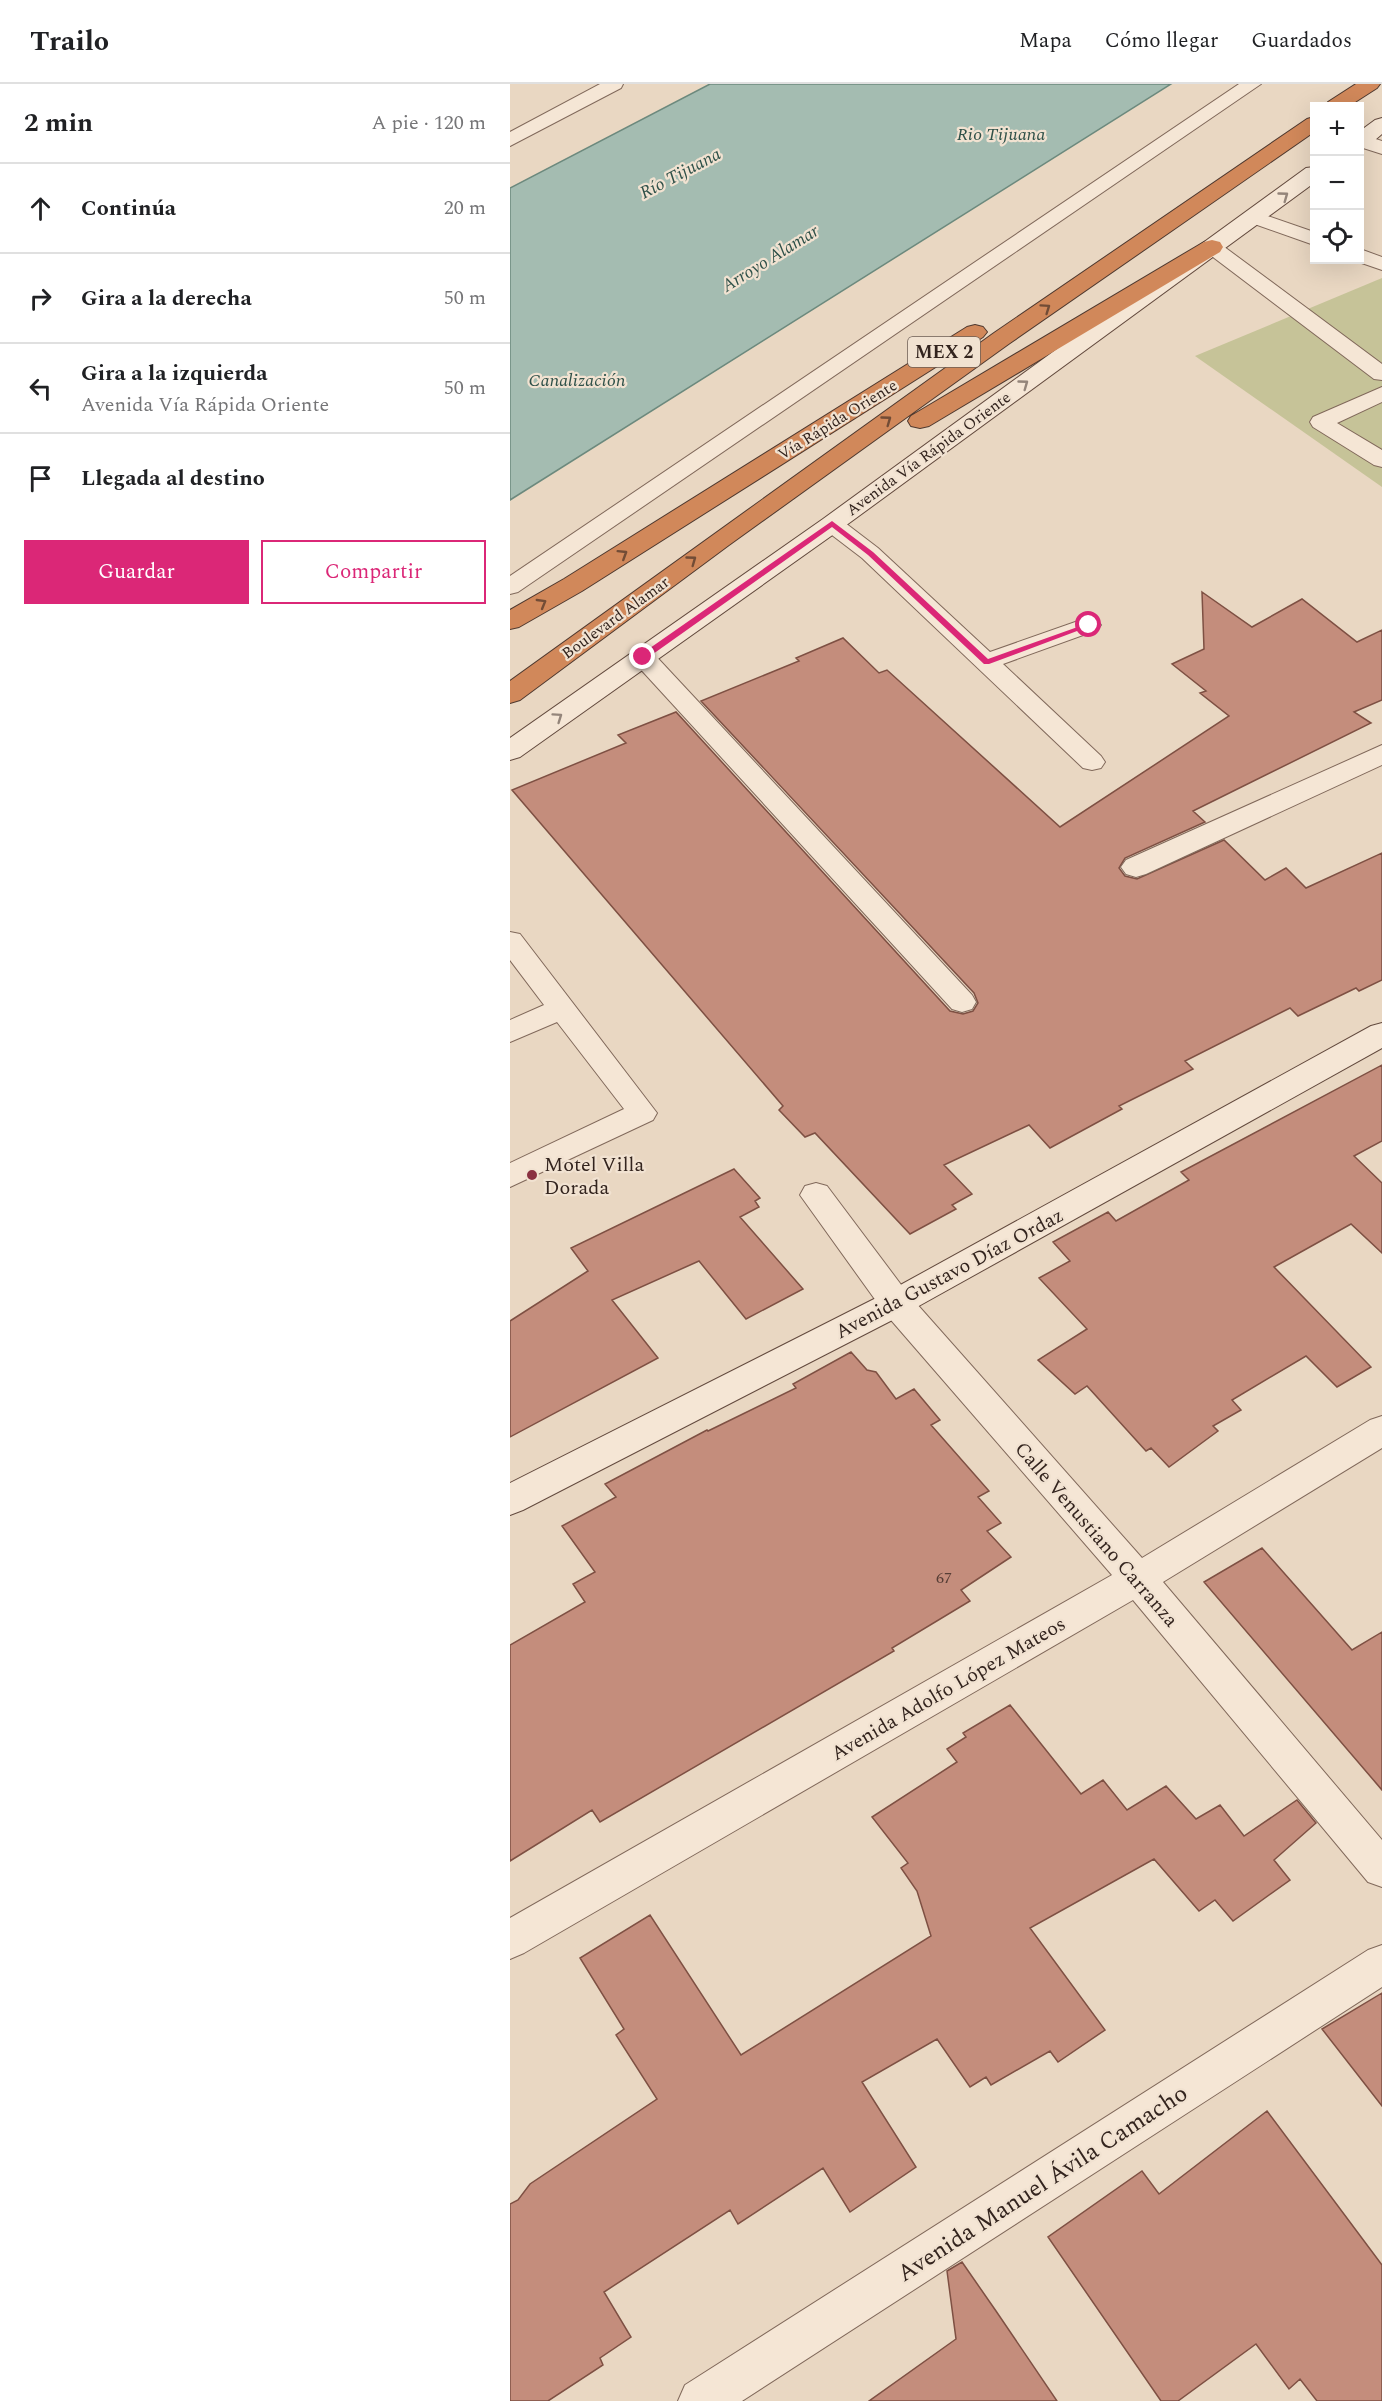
<!DOCTYPE html>
<html lang="es">
<head>
<meta charset="utf-8">
<style>
	:root { --surface:#fff; --page:#f2f2f2; --text:#202124; --muted:#757577; --line:#e0e0e0; --accent:#db2777 }
	body { margin:0; font-family:Spectral,serif; background:var(--page); color:var(--text) }
	.controls { position:absolute; right:18px; top:18px; display:grid; overflow:hidden; border-radius:0px; box-shadow:0 6px 24px #0002 }
	.controls button { width:54px; height:54px; display:grid; place-items:center; padding:0; border:0; border-bottom:2px solid var(--line); background:var(--surface); color:var(--text); font:30px sans-serif }
	.stop { position:absolute; width:18px; height:18px; margin:-14px; border:4px solid #db2777; border-radius:50%; background:#fff }
	.stop.end { background:#db2777; border-color:#fff; box-shadow:0 2px 6px #0008 }
	.list { margin:0; padding:0; list-style:none }
	h2 { display:flex; justify-content:space-between; align-items:center; height:78px; margin:0; padding:0 24px; font-size:26px }
	h2 small { font-size:20px; font-weight:400; color:var(--muted) }
	.list li { display:grid; grid-template-columns:39px 1fr auto; gap:18px; align-items:center; box-sizing:border-box; height:90px; padding:0 24px; border-top:2px solid var(--line) }
	.list b { display:block; font-size:22px; white-space:nowrap }
	.list p { margin:0; font-size:20px; white-space:nowrap; color:var(--muted) }
	.list em { font-size:20px; font-style:normal; color:var(--muted) }
	.actions { display:flex; gap:12px; padding:18px 24px }
	.actions a { flex:1; padding:14px 0; border:2px solid var(--accent); border-radius:0px; text-align:center; font-size:21px; color:var(--accent) }
	.actions .main { background:var(--accent); color:#fff }
	.icon { flex:none; width:33px; height:33px; fill:none; stroke:currentColor; stroke-width:2; stroke-linecap:round; stroke-linejoin:round }
	.map { position:relative; flex:none; width:872px; height:2317px; overflow:hidden }
	header { display:flex; align-items:center; gap:36px; box-sizing:border-box; height:84px; padding:0 30px; background:var(--surface); border-bottom:2px solid var(--line) }
	header strong { font-size:28px }
	nav { display:flex; gap:33px; margin-inline-start:auto; font-size:21px }
	main { display:flex }
	aside { flex:1; background:var(--surface) }
	.map>svg:first-child { display:block }
	.green { fill:#c6c398 }
	.water { fill:#a4bcb1; stroke:#6c897d; stroke-width:1.5 }
	.building { fill:#c48d7c; stroke:#7e5043; stroke-width:1.5 }
	.lines { fill:none; stroke-linecap:round; stroke-linejoin:round }
	.lane-casing { stroke:#81695b; stroke-width:2 }
	.street-casing { stroke:#81695b; stroke-width:2 }
	.secondary-casing { stroke:#634a3e; stroke-width:2 }
	.highway-casing { stroke:#4f392f; stroke-width:2 }
	.lane { fill:#f5e6d5; fill-rule:evenodd }
	.street { fill:#f5e6d5; fill-rule:evenodd }
	.secondary { fill:#f5e6d5; fill-rule:evenodd }
	.highway { fill:#d1885a; fill-rule:evenodd }
	.oneway { stroke:#94857a }
	.oneway2 { stroke:#724c36 }
	.route { fill:#db2777 }
	.poi-dot { fill:#8a3141; stroke:#f1e2d1; stroke-width:2 }
	.labels { text-anchor:middle; stroke-width:4.5; stroke-linejoin:round; paint-order:stroke }
	.far-street-label { font-size:16px; fill:#33241e; stroke:#f1e2d1 }
	.number-label { font-size:16px; fill:#573e36 }
	.far-water-label { font-size:18px; font-style:italic; fill:#2f5149; stroke:#f1e2d1 }
	.shield { fill:#f1e2d1; stroke:#6c5d54; stroke-width:1.5 }
	.shield-label { font-size:18px; font-weight:bold; fill:#33241e }
	.poi-label { font-size:20px; fill:#33241e; stroke:#f1e2d1; text-anchor:start }
	.street-label { font-size:20px; fill:#33241e; stroke:#f1e2d1 }
	.near-street-label { font-size:24px; fill:#33241e; stroke:#f1e2d1 }
</style>
</head>
<body>
<header>
<strong>Trailo</strong>
<nav><a>Mapa</a><a>Cómo llegar</a><a>Guardados</a></nav>
</header>
<main>
<aside>
<h2>2 min<small>A pie · 120 m</small></h2>
<ul class="list">
<li><svg class="icon" aria-label="ahead" viewBox="0 0 24 24"><path d="M12 20V5M6 11l6-6 6 6"/></svg><div><b>Continúa</b></div><em>20 m</em></li>
<li><svg class="icon" aria-label="right" viewBox="0 0 24 24"><path d="M7 20v-9h11M14 6l5 5-5 5"/></svg><div><b>Gira a la derecha</b></div><em>50 m</em></li>
<li><svg class="icon" aria-label="left" viewBox="0 0 24 24"><path d="M17 20v-9H6M10 6l-5 5 5 5"/></svg><div><b>Gira a la izquierda</b><p>Avenida Vía Rápida Oriente</p></div><em>50 m</em></li>
<li><svg class="icon" aria-label="arrive" viewBox="0 0 24 24"><path d="M6 21V4h12l-3 4 3 4H6"/></svg><div><b>Llegada al destino</b></div></li>
</ul>
<div class="actions"><a class="main">Guardar</a><a>Compartir</a></div>
</aside>
<div class="map">
<svg width="872" height="2317" viewBox="0 0 872 2317">
	<rect width="100%" height="100%" fill="#e9d7c2"/>
	<!-- green -->
	<path class="green" d="M872,194V403L685,272Z"/>
	<!-- water -->
	<path class="water" d="M200,0H661L0,416V104Z"/>
	<!-- building -->
	<path class="building" d="M692,508L742,543L792,515L847,558L872,546V616L844,628L861,639L683,727L695,738L615,774L609,784L615,792L627,795L714,756L755,796L776,784L796,804L872,769V896L849,907L846,904L788,932L780,924L675,977L683,985L609,1022L612,1025L540,1064L519,1041L434,1081L462,1110L442,1121L446,1125L400,1150L305,1049L295,1053L269,1026L273,1022L2,706L116,659L108,651L166,628L440,927L453,930L463,927L468,919L464,909L191,617L289,577L286,574L333,554L369,589L377,586L550,743L719,632L690,609L696,607L662,580L694,565Z
		M872,981V1057L844,1072L872,1099V1169L841,1140L764,1183L861,1283L827,1303L796,1272L722,1316L731,1326L703,1342L708,1347L659,1383L641,1364L636,1367L577,1302L565,1310L528,1276L577,1245L529,1194L560,1177L543,1158L598,1128L606,1137L679,1096L671,1088Z
		M224,1085L250,1114L245,1117L249,1123L230,1133L293,1205L236,1235L189,1177L102,1216L148,1274L0,1353V1237L78,1187L61,1164Z
		M341,1268L357,1286L366,1288L386,1315L404,1305L430,1336L421,1341L479,1407L468,1413L491,1439L477,1447L501,1473L451,1506L460,1517L382,1564L384,1567L90,1738L82,1726L0,1777V1561L75,1518L63,1500L85,1488L52,1442L106,1413L95,1400L197,1346L198,1347L286,1304L283,1300Z
		M752,1464L842,1566L872,1548V1706L694,1498Z
		M500,1621L571,1710L593,1696L617,1726L656,1702L686,1735L710,1721L734,1752L787,1716L806,1739L764,1776L780,1796L723,1837L705,1816L689,1827L644,1775L520,1844L595,1946L548,1978L540,1967L481,2001L476,1993L460,2003L427,1955L352,1998L406,2083L340,2128L313,2084L228,2140L220,2126L94,2208L121,2253L90,2274L93,2281L38,2317H0V2120L8,2116L20,2100L147,2015L106,1951L114,1945L70,1874L140,1831L231,1971L421,1852L407,1807L391,1784L398,1779L362,1733L447,1678L437,1665L456,1653L453,1649Z
		M872,1909V2022L812,1945Z
		M757,2027L872,2181V2317H807L790,2295L779,2305L746,2260L668,2317H651L538,2153L632,2087L649,2110Z
		M452,2178L486,2227L547,2317H359L446,2255L437,2187Z"/>
	<g class="lines">
		<!-- lane casing -->
		<g class="lane-casing">
			<path id="lane" d="M90,0H113L111,4L0,62V48Z
				M729,0H751L8,508L0,510V492Z
				M743,127L804,148V161L736,137L733,133L736,129Z
				M702,157L709,159L872,280V296L864,295L695,167L692,163L695,159Z
				M850,165L872,173V186L843,176H850Z
				M872,303V318L827,339L872,366V383L864,381L803,343L800,338L803,333Z
				M322,433L330,435L368,464L480,568L571,536L579,534L587,536L591,541L587,546L493,580L591,672L595,678L591,684L582,686L573,684L352,474L314,445L310,440L314,435Z
				M133,565L142,568L462,911L466,918L462,925L452,928L442,925L124,578L121,573L124,568Z
				M0,848L10,850L147,1029L143,1036L0,1103V1079L114,1025L47,938L0,958V936L34,921L0,876Z"/>
		</g>
		<!-- street casing -->
		<g class="street-casing">
			<path id="street" d="M850,50L872,57V70L850,63Z
				M872,661V681L636,790L626,793L616,790L611,783L616,776Z
				M306,1099L317,1102L398,1210L632,1474L860,1336L872,1332V1364L653,1498L872,1756V1803L858,1798L623,1516L14,1869L0,1875V1834L602,1491L374,1228L290,1111L295,1102Z
				M872,1861V1903L232,2317H168L175,2301L858,1866Z"/>
		</g>
		<!-- secondary casing -->
		<g class="secondary-casing">
			<path id="secondary" d="M872,34V50L858,62L850,63V47L865,36Z
				M804,83V99L331,445L10,673L0,676V654L313,435L796,84Z
				M872,939V964L398,1228L13,1426L0,1431V1399L374,1210L861,942Z"/>
		</g>
		<!-- highway casing -->
		<g class="highway-casing">
			<path id="highway" d="M846,0H870L867,4L839,22H815L818,18Z
				M804,33V48L500,259L219,461L10,616L0,619V597L484,249L797,35Z
				M702,156L710,158L713,163L710,168L419,342L410,344L401,342L398,337L401,332L694,158Z
				M465,241L473,243L477,248L473,253L72,507L9,543L0,545V526L54,495L457,243Z"/>
		</g>
		<!-- lane -->
		<use href="#lane" class="lane"/>
		<!-- street -->
		<use href="#street" class="street"/>
		<!-- secondary -->
		<use href="#secondary" class="secondary"/>
		<!-- highway -->
		<use href="#highway" class="highway"/>
	</g>
	<!-- one-way arrows -->
	<defs><path id="oneway-chevron" d="M-2-3.5L2.5 0L-2 3.5" fill="none" stroke-width="1.6" stroke-linecap="round" stroke-linejoin="round" transform="scale(1.5)"/></defs>
	<g class="oneway">
		<use href="#oneway-chevron" transform="translate(774 112) rotate(-36)"/>
		<use href="#oneway-chevron" transform="translate(514 300) rotate(-36)"/>
		<use href="#oneway-chevron" transform="translate(48 633) rotate(-35)"/>
	</g>
	<g class="oneway2">
		<use href="#oneway-chevron" transform="translate(536 224) rotate(-35)"/>
		<use href="#oneway-chevron" transform="translate(377 336) rotate(-36)"/>
		<use href="#oneway-chevron" transform="translate(113 470) rotate(-32)"/>
		<use href="#oneway-chevron" transform="translate(182 476) rotate(-36)"/>
		<use href="#oneway-chevron" transform="translate(32 519) rotate(-30)"/>
	</g>
	<!-- route -->
	<path class="route" d="M322,437L363,468L478,575L576,540L583,541L479,580H474L358,471L322,443L136,575H130V571Z"/>
	<!-- markers -->
	<circle class="poi-dot" cx="22" cy="1091" r="6"/>
	<g class="labels">
		<!-- far-street labels -->
		<g class="far-street-label">
			<text transform="translate(327 335) rotate(-32)" y="6">Vía Rápida Oriente</text>
			<text transform="translate(418 369) rotate(-36)" y="6">Avenida Vía Rápida Oriente</text>
			<text transform="translate(105 533) rotate(-36)" y="6">Boulevard Alamar</text>
		</g>
		<!-- number labels -->
		<g class="number-label">
			<text x="434" y="1499">67</text>
		</g>
		<!-- far-water labels -->
		<g class="far-water-label">
			<text x="491" y="56">Rio Tijuana</text>
			<text transform="translate(170 89) rotate(-28)" y="6">Río Tijuana</text>
			<text transform="translate(260 174) rotate(-32)" y="6">Arroyo Alamar</text>
			<text x="67" y="302">Canalización</text>
		</g>
		<!-- shield labels -->
		<rect class="shield" x="398" y="253" width="72" height="30" rx="4.5"/>
		<g class="shield-label">
			<text x="434" y="274">MEX 2</text>
		</g>
		<!-- poi labels -->
		<g class="poi-label">
			<text x="34" y="1087">Motel Villa<tspan x="34" dy="23">Dorada</tspan></text>
		</g>
		<!-- street labels -->
		<g class="street-label">
			<text transform="translate(439 1189) rotate(-28)" y="7">Avenida Gustavo Díaz Ordaz</text>
			<text transform="translate(587 1450) rotate(49)" y="7">Calle Venustiano Carranza</text>
			<text transform="translate(438 1604) rotate(-30)" y="7">Avenida Adolfo López Mateos</text>
		</g>
		<!-- near-street labels -->
		<g class="near-street-label">
			<text transform="translate(532 2099) rotate(-33)" y="8">Avenida Manuel Ávila Camacho</text>
		</g>
	</g>
</svg>
<div class="controls">
<button>+</button>
<button>−</button>
<button><svg class="icon" aria-label="locate" viewBox="0 0 24 24"><circle cx="12" cy="12" r="6"/><path d="M12 2v4M12 18v4M2 12h4M18 12h4"/></svg></button>
</div>
<div class="stop" style="left:579px;top:541px"></div>
<div class="stop end" style="left:133px;top:573px"></div>
</div>
</main>
</body>
</html>
